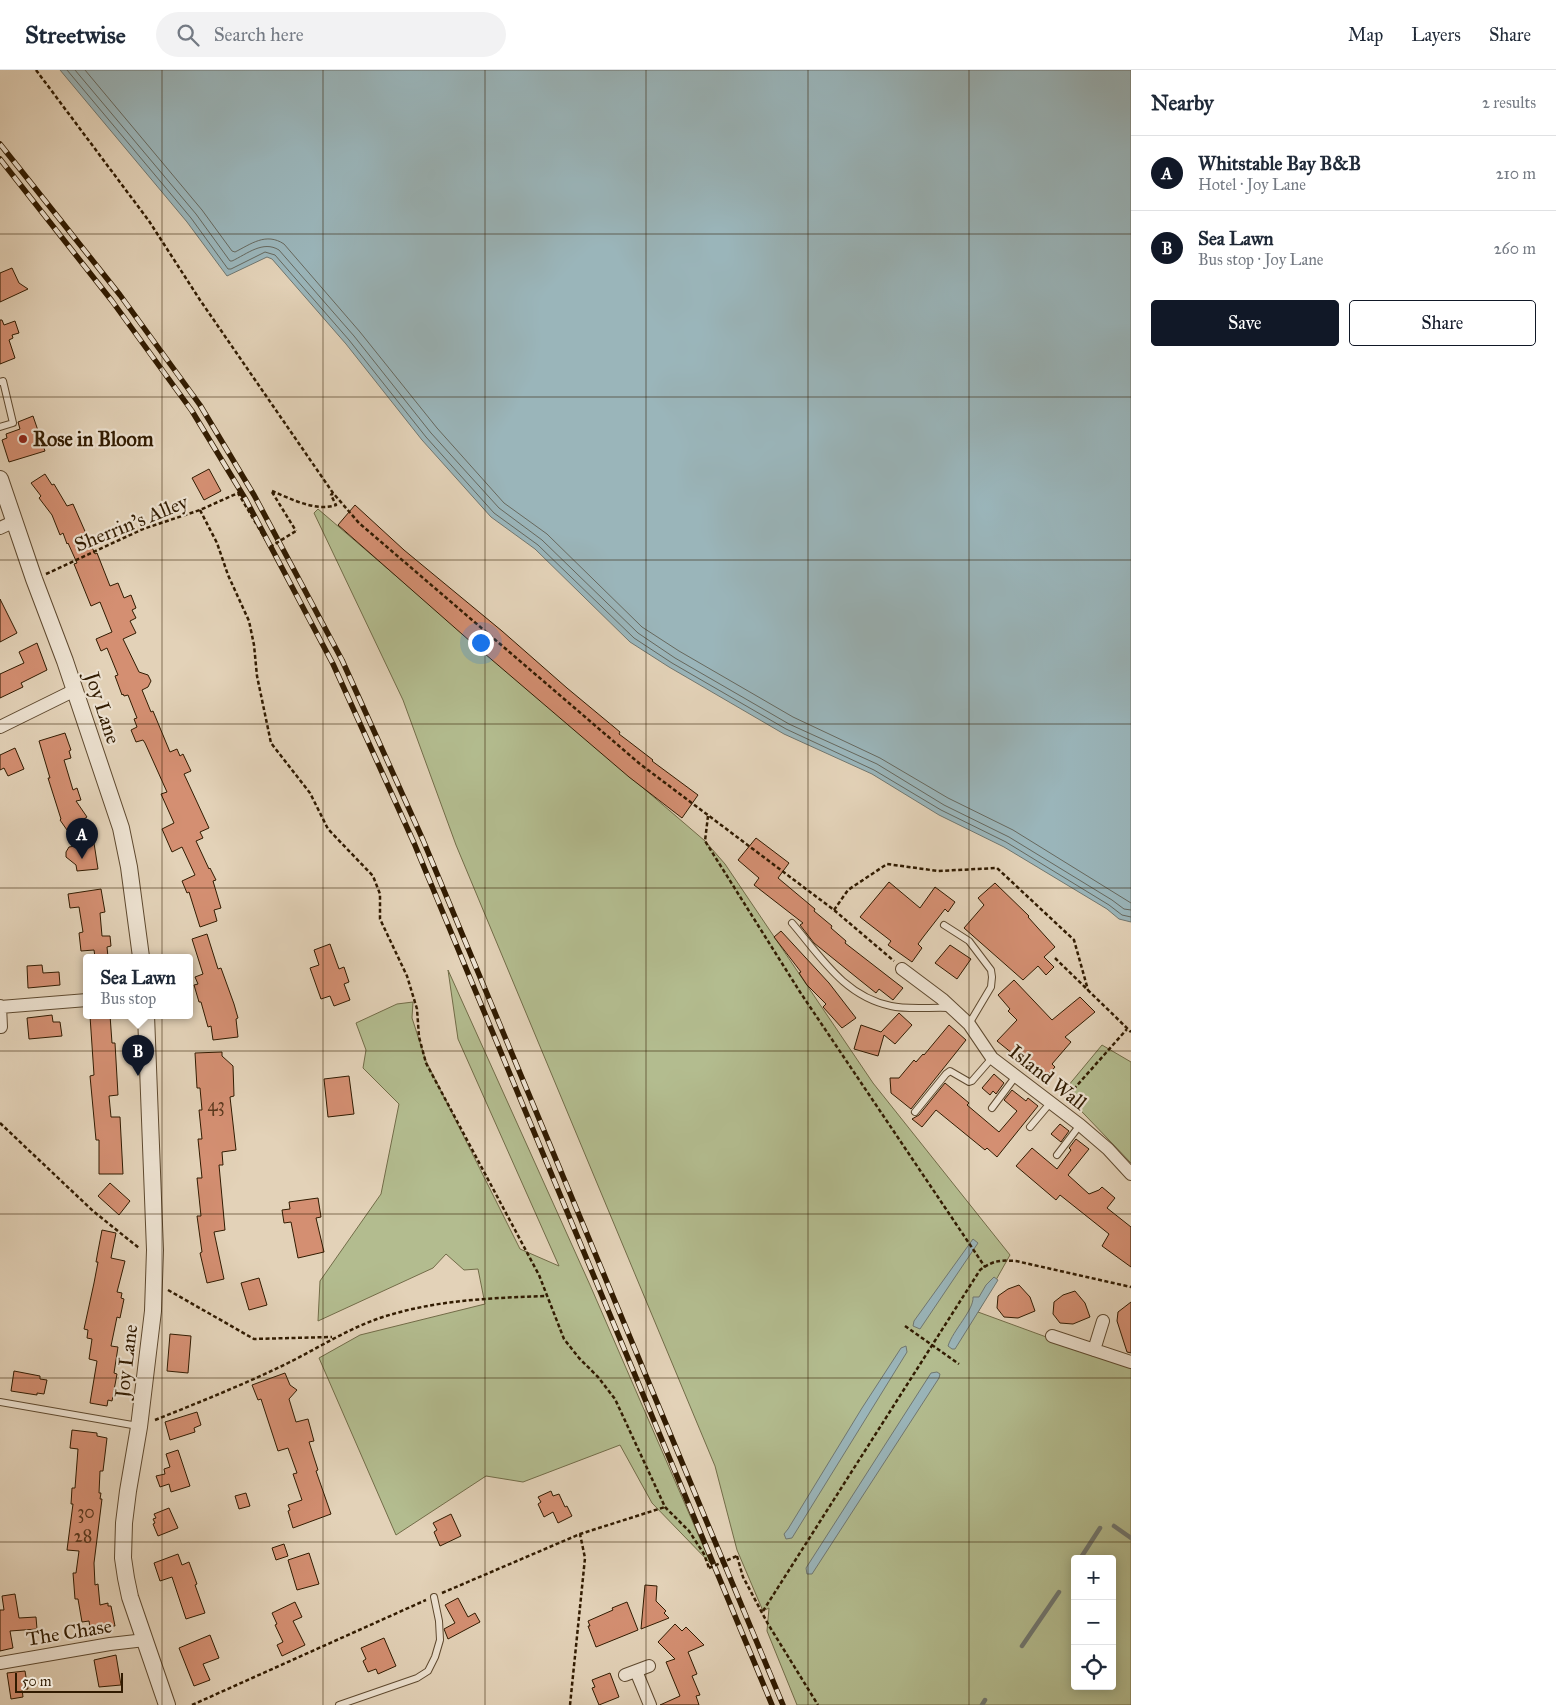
<!DOCTYPE html>
<html lang="en">
<head>
<meta charset="utf-8">
<style>
	:root { --surface:#fff; --page:#f2f2f3; --text:#1f2937; --muted:#747a83; --line:#e0e1e3; --accent:#111827 }
	body { margin:0; font-family:"IM FELL Great Primer",serif; background:var(--page); color:var(--text) }
	.controls { position:absolute; right:15px; bottom:15px; display:grid; overflow:hidden; border-radius:5px; box-shadow:0 2px 12px #0003 }
	.controls button { width:45px; height:45px; display:grid; place-items:center; padding:0; border:0; border-bottom:1px solid var(--line); background:var(--surface); color:var(--text); font:25px sans-serif }
	.scale { position:absolute; left:15px; bottom:12px; width:108px; box-sizing:border-box; padding-left:5px; border:2px solid #311b01; border-top:0; font-size:14px; line-height:18px; white-space:nowrap; color:#311b01; -webkit-text-stroke:4px #ede2d1; paint-order:stroke }
	.you { position:absolute; left:480px; top:572px; width:18px; height:18px; margin:-12px; border:4px solid #fff; border-radius:50%; background:#1a73e8; box-shadow:0 0 0 8px #1a73e833 }
	.badge { display:grid; place-items:center; width:32px; height:32px; border-radius:50%; background:var(--accent); color:#fff; font-size:16px; font-weight:700 }
	.pin { position:absolute; translate:-50% -41px; filter:drop-shadow(0 1px 2px #0008) }
	.pin::after { content:''; position:absolute; top:26px; width:18px; height:15px; background:inherit; clip-path:polygon(0 0,100% 0,50% 100%) }
	.popup { position:absolute; left:83px; top:884px; width:110px; height:65px; box-sizing:border-box; display:grid; place-content:center; border-radius:5px; background:var(--surface); filter:drop-shadow(0 1px 4px #0005); font-size:16px; white-space:nowrap; color:var(--muted) }
	.popup b { font-size:19px; color:var(--text) }
	.popup::after { content:''; position:absolute; left:50%; top:100%; margin-left:-10px; border:10px solid transparent; border-top-color:var(--surface) }
	.list { margin:0; padding:0; list-style:none }
	h2 { display:flex; justify-content:space-between; align-items:center; height:65px; margin:0; padding:0 20px; font-size:21px }
	h2 small { font-size:16px; font-weight:400; color:var(--muted) }
	.list li { display:grid; grid-template-columns:32px 1fr auto; gap:15px; align-items:center; box-sizing:border-box; height:75px; padding:0 20px; border-top:1px solid var(--line) }
	.list b { display:block; font-size:19px; white-space:nowrap }
	.list p { margin:0; font-size:16px; white-space:nowrap; color:var(--muted) }
	.list em { font-size:16px; font-style:normal; color:var(--muted) }
	.actions { display:flex; gap:10px; padding:15px 20px }
	.actions a { flex:1; padding:11px 0; border:1px solid var(--accent); border-radius:5px; text-align:center; font-size:18px; color:var(--accent) }
	.actions .main { background:var(--accent); color:#fff }
	.icon { flex:none; width:28px; height:28px; fill:none; stroke:currentColor; stroke-width:2; stroke-linecap:round; stroke-linejoin:round }
	.map { position:relative; flex:none; width:1131px; height:1635px; overflow:hidden }
	header { display:flex; align-items:center; gap:30px; box-sizing:border-box; height:70px; padding:0 25px; background:var(--surface); border-bottom:1px solid var(--line) }
	header strong { font-size:24px }
	nav { display:flex; gap:28px; margin-inline-start:auto; font-size:18px }
	.search { width:350px; height:45px; background:var(--page); display:flex; align-items:center; gap:12px; box-sizing:border-box; padding:0 18px; border-radius:28px; color:var(--muted); font-size:19px }
	main { display:flex }
	aside { flex:1; background:var(--surface) }
	.map>svg:first-child { display:block }
	.green { fill:#b3bc8f; stroke:#726c48; fill-rule:evenodd }
	.water { fill:#9ab5ba; stroke:#707770 }
	.lines { fill:none; stroke-linecap:round; stroke-linejoin:round }
	.shore { stroke:#66685e; stroke-width:1 }
	.stream { stroke:#707770; stroke-width:4.5 }
	.building { fill:#d48f72; stroke:#311b01 }
	.service-casing { stroke:#5e492f; stroke-width:8 }
	.minor-casing { stroke:#5e492f; stroke-width:14 }
	.tertiary-casing { stroke:#5e492f; stroke-width:18 }
	.path { stroke:#311b01; stroke-width:2.5; stroke-dasharray:4 2.5; stroke-linecap:butt }
	.service { stroke:#ede2d1; stroke-width:6 }
	.minor { stroke:#ede2d1; stroke-width:12 }
	.tertiary { stroke:#ede2d1; stroke-width:16 }
	.rail-casing { stroke:#311b01; stroke-width:5.5 }
	.rail { stroke:#ede2d1; stroke-width:4; stroke-dasharray:11; stroke-linecap:butt }
	.path-bridge { stroke:#311b01; stroke-width:2.5; stroke-dasharray:4 2.5; stroke-linecap:butt }
	.grid { fill:none; stroke:#311b01; stroke-width:1; stroke-opacity:0.55 }
	.poi-dot { fill:#8f2418; stroke:#ede2d1; stroke-width:2 }
	.labels { text-anchor:middle; stroke-width:4.5; stroke-linejoin:round; paint-order:stroke }
	.number-label { font-size:18px; fill:#5a381d }
	.poi-label { font-size:20px; font-weight:bold; fill:#311b01; stroke:#ede2d1; text-anchor:start }
	.street-label { font-size:20px; fill:#311b01; stroke:#ede2d1 }
</style>
</head>
<body>
<header>
<strong>Streetwise</strong>
<div class="search"><svg class="icon" aria-label="search" viewBox="0 0 24 24"><circle cx="10" cy="10" r="6"/><path d="M15 15l6 6"/></svg>Search here</div>
<nav><a>Map</a><a>Layers</a><a>Share</a></nav>
</header>
<main>
<div class="map">
<svg width="1131" height="1635" viewBox="0 0 1131 1635">
	<rect width="100%" height="100%" fill="#e3d2b8"/>
	<filter id="stains"><feTurbulence type="fractalNoise" baseFrequency=".004" numOctaves="4"/><feColorMatrix values="0 0 0 0 .2 0 0 0 0 .09 0 0 0 0 .02 0 0 0 .5 -.17"/></filter>
	<radialGradient id="worn" r=".72"><stop offset=".6" stop-color="#630" stop-opacity="0"/><stop offset="1" stop-color="#630" stop-opacity=".3"/></radialGradient>
	<!-- green -->
	<path class="green" d="M318,439L705,771L725,794L873,1013L1010,1185L978,1242L1131,1298V1635H797L767,1561L769,1538L763,1541L737,1480L715,1396L456,775L403,630L314,443ZM1075,1489H1112V1616H1075Z
		M448,900L590,1215L711,1494L652,1433L620,1375L523,1412L486,1406L396,1465L319,1288L360,1265L485,1234L478,1199L464,1200L446,1184L433,1198L318,1251L320,1211L381,1124L399,1034L363,998L366,980L356,953L397,934L413,932L412,948L426,991L520,1179L559,1196L458,969Z
		M1102,975L1131,992V1093L1063,1022Z"/>
	<!-- water -->
	<path class="water" d="M60,0H1131V852L1119,849L1107,839L1004,777L939,745L872,704L784,664L669,597L630,572L535,479L491,447L422,370L346,274L272,189L267,187L227,206L187,152Z
		M973,1169L978,1173L920,1259L913,1256L914,1251Z
		M994,1207L998,1210L955,1279H952L948,1276C953,1260 974,1240 973,1227H979L986,1215Z
		M906,1276L907,1282L792,1468L786,1469L784,1464L788,1459L862,1338L901,1278Z
		M937,1302L940,1304L939,1308L812,1504H807L806,1498L931,1303Z"/>
	<g class="lines">
		<!-- shore -->
		<path class="shore" d="M67,0L191,148L228,199H231L265,182L275,185L349,270L426,367L494,443L538,475L634,568L672,593L786,659L874,700L941,740L1006,772L1109,835L1122,845L1131,847
			M75,0L196,144L230,191H232C247,184 263,170 279,180L354,266L431,363L499,438L542,470L638,563L675,588L789,654L877,694L944,735L1009,767L1112,830L1124,839L1131,840
			M85,0L202,140L232,181L235,182C251,174 266,162 284,174L360,262L437,358L504,433L547,464L642,557L679,581L793,647L880,688L948,728L1013,760L1131,833"/>
		<!-- stream -->
		<path class="stream" d="M1114,1456L1131,1468
			M1080,1489L1100,1458
			M1074,1500L1075,1498
			M1022,1576L1059,1522
			M982,1635L985,1630"/>
	</g>
	<!-- building -->
	<path class="building" d="M12,198L19,213L28,219L0,232V203Z
		M0,250H2L4,255L15,251L19,263L12,265L13,268L9,270L15,288L0,294Z
		M33,346L45,381L9,392L2,370L7,368L6,364L20,359L18,352Z
		M209,399L221,421L204,430L192,408Z
		M45,404L52,415L54,414L67,436L73,434L95,484L97,483L110,516L118,513L124,528L131,525L136,538L132,540L136,548L130,551L136,563L123,569L139,602L148,605L151,611L148,617L142,620L151,642L153,641L170,682L177,679L180,686L183,684L191,701L184,704L209,758L200,762L203,768L196,771L209,799L210,798L216,810L213,811L221,838L214,840L217,851L200,857L189,822L187,823L182,811L195,805L182,777L172,782L162,759L174,753L161,724L167,722L145,673L143,670L136,672L131,660L137,657L134,649L137,648L128,625L124,626L123,624L122,625L115,606L118,605L107,578L101,581L96,569L112,562L100,532L91,536L74,494L77,493L68,473L67,474L63,463L60,465L52,445L39,428L41,426L31,413Z
		M355,435L404,480L502,561L567,618L620,662L619,664L627,670L653,690L652,691L698,725L682,748L629,707L471,572L338,455Z
		M0,529L17,563L0,572Z
		M37,573L47,600L21,613L23,617L0,628V604L24,593L19,582Z
		M65,663L71,680L69,681L71,688L64,690L73,720L77,718L81,730L76,731L87,747L67,760L60,750L61,749L48,708H50L39,671Z
		M15,678L24,699L8,706L4,698L0,700V685Z
		M756,768L789,793L778,808L815,839L814,841L832,856L831,858L846,871L845,873L903,918L893,930L879,919L876,923L861,911L814,873L800,855L803,853L754,815L759,808L738,790Z
		M94,773L98,799L77,801L76,795L66,787V782L69,777Z
		M889,812L920,838L935,817L955,832L948,842L945,839L924,866L918,874L922,878L912,892L888,875L891,871L860,847Z
		M995,813L1029,846L1028,847L1055,877L1044,887L1054,897L1046,905L1038,896L1023,910L964,858L984,835L978,828Z
		M101,819L105,842L100,843L102,866H110L111,876L107,877L108,887H95L94,880L81,881L79,863L83,862L79,837L70,838L68,824Z
		M781,861L829,913L856,948L842,958L823,937L826,934L807,915L799,903L801,902L774,867Z
		M207,864L218,899L221,898L234,934L238,948L236,949L238,967L213,970L211,956L208,957L201,932H199L194,915L198,914L195,907L203,904L192,869Z
		M330,874L339,899L344,897L349,912L344,914L350,930L334,936L330,926L321,929L310,898L319,895L314,880Z
		M950,875L971,889L957,909L935,893Z
		M42,895L43,903L59,902L60,915L28,918L27,896Z
		M1014,910L1052,950L1080,927L1095,942L1065,967L1071,972L1052,994L1055,997L1047,1006L1036,996L1034,998L1019,986L1018,988L997,971L1017,950L1008,941L1010,939L998,925Z
		M899,943L912,955L895,974L884,965L878,986L854,979L861,955L881,962Z
		M52,945L53,952H60L62,966L29,969L27,948Z
		M110,945L112,973H115L118,1025L109,1026L111,1047H120L123,1104H99V1070H96L90,1006L94,1005L90,946Z
		M949,955L966,970L911,1039L891,1023L890,1008H899L914,990L916,992L923,984L924,985Z
		M222,982V986L233,996L234,1026L230,1027L236,1080L222,1082L223,1095H219L225,1160L214,1162L224,1209L207,1213L200,1183L202,1182L197,1146H201L197,1108H202L198,1069H202L199,1040H202L200,1018H197L195,983Z
		M994,1004L1004,1013L996,1024L993,1021L990,1025L982,1018Z
		M349,1006L354,1044L328,1047L324,1009Z
		M945,1013L969,1033L967,1035L999,1062L1017,1041L1004,1030L1012,1020L1026,1031L1028,1028L1038,1036L997,1087L987,1078L985,1080L936,1040L922,1057L912,1049L919,1045Z
		M1060,1054L1069,1061L1061,1072L1051,1064Z
		M1076,1069L1089,1079L1068,1105L1089,1124L1099,1120L1102,1117L1115,1128L1107,1138L1131,1157V1197L1102,1176L1109,1164L1060,1125L1056,1130L1016,1096L1032,1078L1057,1099L1071,1080L1069,1078Z
		M110,1113L130,1131L119,1145L98,1126Z
		M318,1128L321,1147L316,1148L324,1182L298,1188L291,1152L284,1153L282,1140L290,1139L289,1132Z
		M102,1160L116,1163L111,1188L125,1191L117,1222L122,1223L121,1228L124,1229L120,1248L117,1247L111,1276L118,1277L114,1303L117,1304L112,1331L108,1330L107,1336L90,1333L97,1291L89,1289L92,1269L87,1268L88,1260L84,1259L94,1213L98,1192H96L98,1181Z
		M259,1208L267,1235L249,1240L241,1213Z
		M1019,1215L1030,1227L1035,1241L1018,1248L1004,1247L997,1238L998,1226L1008,1219Z
		M1075,1221L1085,1233L1090,1247L1073,1254L1060,1253L1053,1244L1054,1232L1063,1225Z
		M1131,1232V1283L1127,1282L1117,1251L1118,1242Z
		M170,1264L191,1266L188,1303L167,1301Z
		M14,1301L40,1306V1309L47,1310L44,1324L37,1323V1325L11,1321Z
		M285,1303L290,1315L297,1320L289,1329L296,1352L308,1349L314,1371L309,1372L318,1400L316,1401L331,1444L293,1458L288,1441L290,1440L288,1435L302,1430L293,1404L297,1403L288,1378L278,1381L261,1329L258,1330L252,1315Z
		M197,1342L201,1355L194,1358L195,1362L170,1370L165,1352Z
		M72,1360L97,1363V1366L107,1368L103,1401H100L99,1423H101L100,1429H102L94,1493L95,1515L98,1514L100,1535L108,1533V1536H111L115,1556H112V1560L91,1563L89,1551L82,1552L78,1529H75L73,1503H76L79,1481L67,1480L73,1434H71L72,1418H75L78,1379L70,1378Z
		M178,1380L190,1416L171,1422L169,1414L160,1417L156,1406L165,1404L164,1399L170,1397L166,1384Z
		M551,1421L553,1426L559,1424L565,1437L567,1436L572,1446L558,1453L553,1442L544,1447L538,1434L541,1432L538,1427Z
		M246,1423L250,1436L239,1439L235,1426Z
		M169,1438L178,1458L158,1466L153,1454L155,1453L153,1449L156,1448L154,1444Z
		M451,1444L461,1466L440,1476L434,1462L437,1460L433,1453Z
		M284,1474L288,1486L276,1490L272,1478Z
		M309,1483L319,1514L297,1520L288,1490Z
		M178,1484L182,1495L189,1492L197,1514L195,1515L205,1543L186,1549L172,1507L160,1511L154,1493Z
		M645,1515L657,1516L656,1531L666,1541L664,1543L669,1548L641,1559Z
		M15,1524L19,1548L36,1547L37,1559L10,1561L13,1578L0,1581V1540H4L2,1526Z
		M458,1528L468,1547L475,1543L480,1552L448,1569L444,1559L455,1553L445,1535Z
		M295,1532L302,1547L293,1551L305,1575L282,1586L277,1575L283,1572L275,1555L277,1554L272,1543Z
		M627,1532L638,1560L596,1577L588,1556H590L588,1551L613,1540L612,1538Z
		M675,1554L682,1561L686,1557L704,1575L688,1582L697,1604L692,1606L700,1625L696,1626L699,1635H660L680,1626L666,1592L675,1589L658,1572Z
		M210,1565L219,1588L203,1594L210,1610L194,1616L179,1578Z
		M384,1568L396,1596L378,1604L376,1599L368,1602L363,1591L366,1589L361,1578Z
		M116,1585L121,1615L99,1617L94,1590Z
		M25,1601L28,1619H22L23,1627L11,1629L7,1603Z
		M610,1603L619,1627L599,1635L592,1618L595,1617L592,1610Z"/>
	<g class="lines">
		<!-- service casing -->
		<g class="service-casing">
			<path id="service" d="M0,312L3,311L13,353L0,357
				M792,853C821,887 844,926 891,936C907,940 932,937 949,938
				M944,855L969,871L991,900L992,907L991,917L969,954
				M992,1038L1016,1006
				M915,1042L946,1004L950,1001L969,1012L972,1011L992,988
				M1030,1057L1051,1032
				M1057,1085L1080,1055
				M0,1332L138,1356
				M339,1635L417,1608L428,1601L435,1587L440,1570L439,1551L434,1527"/>
		</g>
		<!-- minor casing -->
		<g class="minor-casing">
			<path id="minor" d="M0,458L13,452
				M0,657L75,620
				M902,899L942,929L969,954L992,988L1080,1055L1108,1079L1131,1104
				M0,936L1,957
				M0,937L87,930
				M1052,1266L1131,1292
				M1094,1280L1103,1251
				M0,1593L110,1574L145,1570
				M636,1601L650,1635
				M625,1605L649,1596"/>
		</g>
		<!-- tertiary casing -->
		<g class="tertiary-casing">
			<path id="tertiary" d="M0,409L34,509L65,591L121,758L129,797L141,887
				M146,945L155,1180L153,1241L139,1357L128,1421L124,1453L123,1488L126,1508L130,1527L167,1635"/>
		</g>
		<!-- path -->
		<path class="path" d="M36,0L149,151L200,230L333,423L359,453L640,694L834,840L894,891
			M272,421C291,429 316,442 336,435L331,425L333,423
			M272,422L296,461
			M200,440L217,473L228,505L249,551L254,575L257,606L271,673L310,723L328,759L373,806L380,824V849L407,906L417,939L419,967L426,993L539,1205L564,1269L579,1288L598,1307L615,1329L665,1437L689,1461L704,1484L709,1498
			M46,504L143,459L200,440L238,423L270,477
			M708,746L705,771L800,922L985,1197
			M834,840L848,820L887,794L938,801L997,798L1074,870L1088,920
			M1055,888L1131,962
			M1065,1029L1127,959
			M0,1053L93,1141L139,1178
			M168,1220L254,1269L332,1267
			M905,1256L959,1294
			M155,1350C200,1332 245,1314 288,1293C318,1278 346,1260 377,1249C432,1230 489,1228 547,1226
			M737,1486L743,1507L768,1554L818,1635
			M442,1523L580,1464L665,1437
			M763,1541L980,1200C994,1190 1000,1190 1016,1191L1131,1217
			M192,1635L426,1530
			M570,1635L585,1488L580,1464"/>
		<!-- service -->
		<use href="#service" class="service"/>
		<!-- minor -->
		<use href="#minor" class="minor"/>
		<!-- tertiary -->
		<use href="#tertiary" class="tertiary"/>
		<!-- rail casing -->
		<g class="rail-casing">
			<path id="rail" d="M0,74L120,225L200,335L254,425L342,590L423,770L783,1635
				M0,89L112,231L192,341L246,430L333,594L414,773L772,1635"/>
		</g>
		<!-- rail -->
		<use href="#rail" class="rail"/>
		<!-- path-bridge -->
		<path class="path-bridge" d="M270,477L296,461
			M709,1498L737,1486"/>
	</g>
	<!-- grid -->
	<path class="grid" d="M162,0V1635M323,0V1635M485,0V1635M646,0V1635M808,0V1635M969,0V1635M0,164H1131M0,327H1131M0,490H1131M0,654H1131M0,818H1131M0,981H1131M0,1144H1131M0,1308H1131M0,1472H1131"/>
	<!-- markers -->
	<circle class="poi-dot" cx="23" cy="369" r="5"/>
	<g class="labels">
		<!-- number labels -->
		<g class="number-label">
			<text x="216" y="1041">43</text>
			<text x="86" y="1448">30</text>
			<text x="83" y="1472">28</text>
		</g>
		<!-- poi labels -->
		<g class="poi-label">
			<text x="33" y="376">Rose in Bloom</text>
		</g>
		<!-- street labels -->
		<g class="street-label">
			<text transform="translate(131 453) rotate(-22)" y="7">Sherrin's Alley</text>
			<text transform="translate(103 638) rotate(72)" y="7">Joy Lane</text>
			<text transform="translate(1048 1007) rotate(38)" y="7">Island Wall</text>
			<text transform="translate(126 1291) rotate(-83)" y="7">Joy Lane</text>
			<text transform="translate(69 1562) rotate(-9)" y="7">The Chase</text>
		</g>
	</g>
	<rect width="100%" height="100%" filter="url(#stains)"/>
	<rect width="100%" height="100%" fill="url(#worn)"/>
</svg>
<div class="controls">
<button>+</button>
<button>−</button>
<button><svg class="icon" aria-label="locate" viewBox="0 0 24 24"><circle cx="12" cy="12" r="6"/><path d="M12 2v4M12 18v4M2 12h4M18 12h4"/></svg></button>
</div>
<div class="scale">50 m</div>
<div class="you"></div>
<div class="pin badge" style="left:82px;top:789px">A</div>
<div class="pin badge" style="left:138px;top:1006px">B</div>
<div class="popup"><b>Sea Lawn</b>Bus stop</div>
</div>
<aside>
<h2>Nearby<small>2 results</small></h2>
<ul class="list">
<li><span class="badge">A</span><div><b>Whitstable Bay B&amp;B</b><p>Hotel · Joy Lane</p></div><em>210 m</em></li>
<li><span class="badge">B</span><div><b>Sea Lawn</b><p>Bus stop · Joy Lane</p></div><em>260 m</em></li>
</ul>
<div class="actions"><a class="main">Save</a><a>Share</a></div>
</aside>
</main>
</body>
</html>
